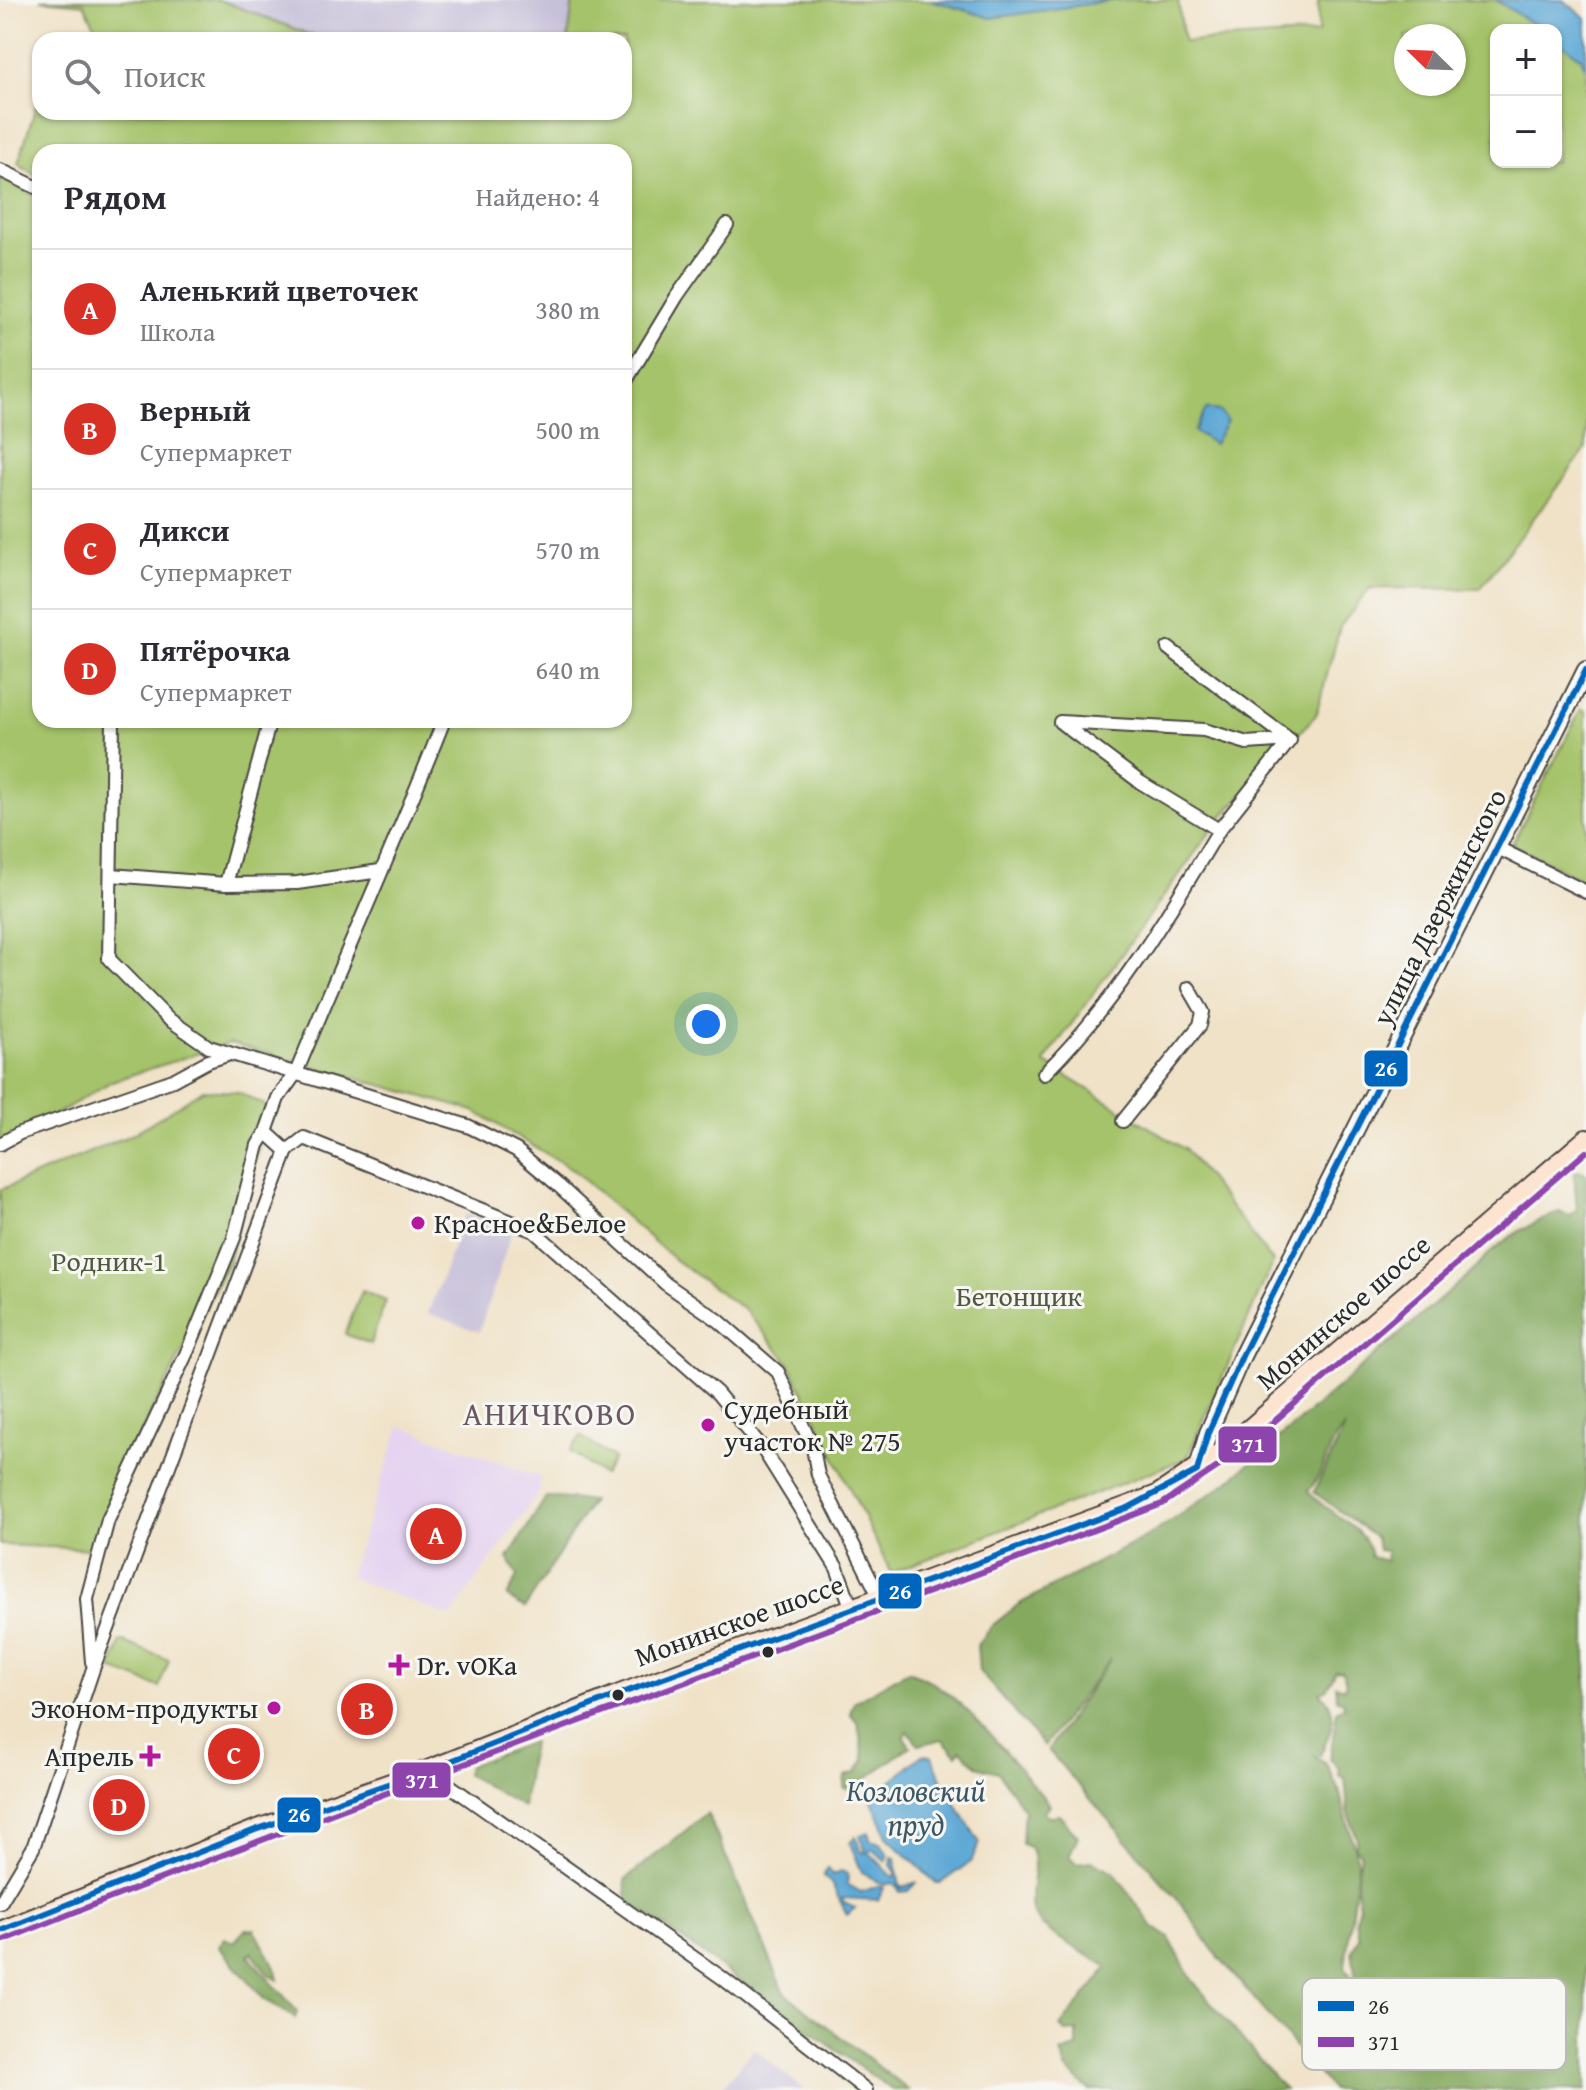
<!DOCTYPE html>
<html lang="ru">
<head>
<meta charset="utf-8">
<style>
	:root { --surface:#fff; --page:#f7f7f7; --text:#2b2b33; --muted:#7c7c81; --line:#e1e1e2; --accent:#d93025 }
	body { margin:0; font-family:"Gentium Book Plus",serif; background:var(--page); color:var(--text) }
	.controls { position:absolute; right:24px; top:24px; display:grid; overflow:hidden; border-radius:16px; box-shadow:0 2px 6px #0004 }
	.controls button { width:72px; height:72px; display:grid; place-items:center; padding:0; border:0; border-bottom:2px solid var(--line); background:var(--surface); color:var(--text); font:40px sans-serif }
	.compass { position:absolute; left:1394px; top:24px; width:72px; height:72px; border-radius:50%; background:var(--surface); box-shadow:0 2px 6px #0004; rotate:293deg }
	.you { position:absolute; left:706px; top:1024px; width:28px; height:28px; margin:-20px; border:6px solid #fff; border-radius:50%; background:#1a73e8; box-shadow:0 0 0 12px #1a73e833 }
	.badge { display:grid; place-items:center; width:52px; height:52px; border-radius:50%; background:var(--accent); color:#fff; font-size:26px; font-weight:700 }
	.pin { position:absolute; translate:-50% -50%; border:4px solid #fff; box-shadow:0 2px 8px #0006 }
	.list { margin:0; padding:0; list-style:none }
	h2 { display:flex; justify-content:space-between; align-items:center; height:104px; margin:0; padding:0 32px; font-size:34px }
	h2 small { font-size:26px; font-weight:400; color:var(--muted) }
	.list li { display:grid; grid-template-columns:52px 1fr auto; gap:24px; align-items:center; box-sizing:border-box; height:120px; padding:0 32px; border-top:2px solid var(--line) }
	.list b { display:block; font-size:30px; white-space:nowrap }
	.list p { margin:0; font-size:26px; white-space:nowrap; color:var(--muted) }
	.list em { font-size:26px; font-style:normal; color:var(--muted) }
	.icon { flex:none; width:44px; height:44px; fill:none; stroke:currentColor; stroke-width:2; stroke-linecap:round; stroke-linejoin:round }
	.map { position:relative; flex:none; width:1586px; height:2090px; overflow:hidden }
	.search { position:absolute; background:var(--surface); box-shadow:0 2px 6px #0004; left:32px; top:32px; width:600px; height:88px; display:flex; align-items:center; gap:20px; box-sizing:border-box; padding:0 28px; border-radius:24px; color:var(--muted); font-size:30px }
	.panel { position:absolute; background:var(--surface); box-shadow:0 2px 6px #0004; left:32px; top:144px; width:600px; height:584px; border-radius:24px }
	.map>svg:first-child { display:block }
	.built { fill:#e5d3f1 }
	.industrial { fill:#c7c0d9 }
	.green { fill:#a5c36a; stroke:#68774a; stroke-width:2; fill-rule:evenodd }
	.forest { fill:#84a95e; stroke:#586a44; stroke-width:2; fill-rule:evenodd }
	.water { fill:#5ea9d6; stroke:#446a80; stroke-width:2 }
	.lines { fill:none; stroke-linecap:round; stroke-linejoin:round }
	.minor-casing { stroke:#494642; stroke-width:16 }
	.tertiary-casing { stroke:#494642; stroke-width:20 }
	.secondary-casing { stroke:#494642; stroke-width:22 }
	.minor { stroke:#fff; stroke-width:12 }
	.tertiary { stroke:#fff; stroke-width:16 }
	.secondary { stroke:#fde4d1; stroke-width:18 }
	.bus-1-casing { stroke:#f6f6f2; stroke-width:12 }
	.bus-2-casing { stroke:#f6f6f2; stroke-width:12 }
	.bus-1 { stroke:#0065bd; stroke-width:6 }
	.bus-2 { stroke:#8e44ad; stroke-width:6 }
	.poi-dot { fill:#b5179e; stroke:#f6f6f2; stroke-width:3 }
	.bus-dot { fill:#2b2b2b; stroke:#f6f6f2; stroke-width:3 }
	.labels { text-anchor:middle; stroke-width:6; stroke-linejoin:round; paint-order:stroke }
	.street-label { font-size:28px; fill:#2b2b2b; stroke:#f6f6f2 }
	.poi-label { font-size:28px; fill:#2b2b2b; stroke:#f6f6f2; text-anchor:start }
	.park-label { font-size:28px; fill:#50593e; stroke:#f6f6f2 }
	.water-label { font-size:30px; font-style:italic; fill:#3d5767; stroke:#f6f6f2 }
	.quarter-label { font-size:32px; letter-spacing:2px; fill:#6b5863; stroke:#f6f6f2 }
	.key { fill:#f6f6f2; stroke:#b9b9b6; stroke-width:2 }
	.key-label { font-size:22px; fill:#2b2b2b }
	.line-badge { stroke:#f6f6f2; stroke-width:3 }
	.badge-label { font-size:22px; text-anchor:middle; font-weight:bold; fill:#fff }
</style>
</head>
<body>
<div class="map">
<svg width="1586" height="2090" viewBox="0 0 1586 2090">
	<rect width="100%" height="100%" fill="#f6f6f2"/>
	<filter id="ink" filterUnits="userSpaceOnUse"><feTurbulence type="fractalNoise" baseFrequency=".0125" numOctaves="2"/><feDisplacementMap in="SourceGraphic" scale="16" xChannelSelector="R" yChannelSelector="G"/><feConvolveMatrix kernelMatrix="1 2 1 2 8 2 1 2 1" color-interpolation-filters="sRGB"/></filter>
	<filter id="wash" filterUnits="userSpaceOnUse"><feTurbulence type="fractalNoise" baseFrequency=".006" numOctaves="4" result="noise"/><feDisplacementMap in="SourceGraphic" scale="32" xChannelSelector="R" yChannelSelector="G"/><feGaussianBlur stdDeviation="1.8" result="paint"/><feColorMatrix in="noise" values="0 0 0 0 0 0 0 0 0 0 0 0 0 0 0 0 0 1.4 0 .05"/><feComposite in="paint" operator="in"/></filter>
	<g filter="url(#wash)">
		<rect width="100%" height="100%" fill="#f0e2c7"/>
		<!-- built -->
		<path class="built" d="M400,1426L540,1477L539,1492L450,1617L349,1577Z"/>
		<!-- industrial -->
		<path class="industrial" d="M220,0H573L568,40H324Z
			M466,1214L512,1231L479,1332L428,1313Z
			M754,2049L770,2062L804,2090H720Z"/>
		<!-- green -->
		<path class="green" d="M40,0H220L324,40H102L84,4Z
			M573,0H931L991,18L1116,0H1178L1184,42L1318,33V0H1496L1546,30H1496V162H1556V40L1581,57L1586,70V449L1480,589L1370,588L1340,627L1316,715L1218,821L1044,1062L1186,1150L1273,1262L1187,1458L891,1573L789,1363L747,1312L675,1260L572,1169L474,1111L230,1043L112,1081L0,1148V178L40,198V720H624V152H40V179L18,163L36,106L40,103V112H624V40H568ZM1406,36H1454V84H1406Z
			M1581,709L1586,711V882L1512,844Z
			M203,1090L238,1092L269,1107L228,1263L131,1452L95,1549L0,1545V1190L133,1134Z
			M362,1291L386,1301L370,1344L345,1334Z
			M581,1436L614,1459L603,1475L570,1451Z
			M121,1641L169,1660L159,1687L111,1669Z"/>
		<!-- forest -->
		<path class="forest" d="M1578,1171L1586,1174V2090H1332L1212,1949L1183,1906L1048,1750L1111,1658L1044,1746L979,1671L977,1645L993,1625L1019,1604L1153,1533L1229,1481L1473,1271C1496,1242 1525,1226 1559,1212L1570,1216L1577,1209L1574,1174ZM1345,1427L1314,1492L1376,1538L1378,1550L1387,1551L1386,1561L1371,1557C1367,1526 1325,1513 1308,1491C1325,1474 1329,1440 1345,1427ZM1336,1671L1342,1672L1346,1682L1344,1688L1336,1685L1337,1699L1342,1700L1344,1706L1337,1711L1330,1759L1339,1768V1776L1345,1778L1348,1811L1357,1839L1355,1848L1361,1854L1356,1885L1359,1906L1355,1920L1359,1937L1352,1951L1356,1980L1349,2006V2029L1366,2058C1339,2039 1346,2008 1353,1980L1345,1967L1358,1862L1339,1790L1326,1764L1314,1756L1320,1755C1330,1734 1342,1712 1320,1692L1326,1690Z
			M546,1497L592,1501L525,1608L507,1597L518,1576L508,1558Z
			M908,1671C960,1687 1014,1764 1050,1805L1043,1812L1049,1816L1059,1815L1078,1836L1069,1856L1076,1863L1092,1861L1114,1872L1153,1927L1169,1938L1192,1980L1285,2090H1089L1066,2069L1061,2053L1077,2048V2031L1066,2032L1060,2027L1108,1967C1090,1955 1037,1931 1032,1910C1027,1888 1040,1868 1030,1847L1022,1844L1024,1810L1014,1794L998,1772L977,1766L961,1750L957,1755L942,1739L919,1745L908,1731L904,1737L910,1746L851,1790L844,1788L845,1776L856,1773L864,1760L858,1723L850,1713L854,1702Z
			M532,1742L523,1807L466,1774L468,1766Z
			M707,1813L785,1993L908,2090H892L627,1900L625,1880Z
			M246,1929H255C262,1947 276,1961 278,1980L267,1973L252,1952L249,1955C263,1976 282,1991 297,2012L295,2018L264,1999L219,1947L224,1938L234,1942Z"/>
		<!-- water -->
		<path class="water" d="M931,0H1116L991,18Z
			M1496,0H1563L1586,18V69L1581,57L1556,40V30L1531,23Z
			M1206,409L1219,411L1227,421L1214,444L1194,431Z
			M922,1755L932,1756L943,1783L980,1843L971,1861L941,1883H936L888,1838L871,1799Z
			M868,1832L870,1840L881,1843L888,1855L886,1861L873,1849L869,1852L893,1877L897,1874L891,1865L892,1857L895,1858L900,1888L917,1882L909,1891L900,1892L893,1883L884,1885L862,1872L850,1843L856,1837L860,1851L866,1853L860,1835Z
			M828,1868L832,1875L841,1871L848,1874L847,1884L861,1892L879,1886L884,1888L878,1900L842,1898L844,1903L855,1908L847,1915L831,1883L823,1876Z"/>
	</g>
	<g filter="url(#ink)">
		<g class="lines">
			<!-- minor casing -->
			<g class="minor-casing">
				<path id="minor" d="M0,170L40,189
					M624,384L677,296L727,225
					M1168,648L1290,740
					M113,720L109,959L167,1018L209,1047L468,1126L516,1150L559,1186L666,1284L718,1320L778,1372L813,1448L818,1475L880,1598
					M1060,722L1204,730L1247,743L1290,740
					M1219,830L1290,740
					M1498,848L1586,892
					M111,875L226,884L297,883L380,871
					M226,884L270,720
					M1044,1074C1116,1002 1167,917 1219,830L1140,782L1060,722
					M1123,1121L1200,1025L1203,1012L1189,988
					M0,1144L20,1133L173,1080L208,1061L227,1055
					M287,1151L266,1132L278,1098L296,1073C345,955 397,839 444,720
					M92,1662L87,1599L108,1520L188,1350L234,1238L258,1145L266,1132
					M428,1770L721,1977L866,2090
					M0,1903L33,1848L93,1669L287,1151L304,1138L534,1231L717,1393L761,1446L837,1568L852,1609"/>
			</g>
			<!-- tertiary casing -->
			<g class="tertiary-casing">
				<path id="tertiary" d="M1197,1471L1208,1433L1242,1356L1586,670"/>
			</g>
			<!-- secondary casing -->
			<g class="secondary-casing">
				<path id="secondary" d="M0,1931L255,1830L428,1770L617,1695L1157,1495L1227,1448L1586,1139"/>
			</g>
			<!-- minor -->
			<use href="#minor" class="minor"/>
			<!-- tertiary -->
			<use href="#tertiary" class="tertiary"/>
			<!-- secondary -->
			<use href="#secondary" class="secondary"/>
			<!-- bus-1 casing -->
			<g class="bus-1-casing">
				<path id="bus-1" d="M1197,1471L1208,1433L1242,1356L1586,670
					M0,1931L255,1830L428,1770L617,1695L1130,1507L1197,1471"/>
			</g>
			<!-- bus-2 casing -->
			<g class="bus-2-casing">
				<path id="bus-2" d="M4,1940C387,1788 776,1652 1162,1504L1234,1456L1586,1152"/>
			</g>
			<!-- bus-1 -->
			<use href="#bus-1" class="bus-1"/>
			<!-- bus-2 -->
			<use href="#bus-2" class="bus-2"/>
		</g>
	</g>
	<!-- markers -->
	<g class="poi-dot">
		<circle cx="418" cy="1223" r="8"/>
		<circle cx="708" cy="1425" r="8"/>
		<path d="M395 1653h8v8h8v8h-8v8h-8v-8h-8v-8h8z"/>
		<circle cx="274" cy="1708" r="8"/>
		<path d="M146 1744h8v8h8v8h-8v8h-8v-8h-8v-8h8z"/>
	</g>
	<g class="bus-dot">
		<circle cx="768" cy="1652" r="7"/>
		<circle cx="618" cy="1695" r="7"/>
	</g>
	<g class="labels">
		<!-- street labels -->
		<g class="street-label">
			<text transform="translate(1439 907) rotate(-63)" y="10">улица Дзержинского</text>
			<text transform="translate(1343 1312) rotate(-41)" y="10">Монинское шоссе</text>
			<text transform="translate(739 1620) rotate(-20)" y="10">Монинское шоссе</text>
		</g>
		<!-- poi labels -->
		<g class="poi-label">
			<text x="434" y="1233">Красное&amp;Белое</text>
			<text x="724" y="1419">Судебный<tspan x="724" dy="32">участок № 275</tspan></text>
			<text x="417" y="1675">Dr. vOKa</text>
			<text x="258" y="1718" text-anchor="end">Эконом-продукты</text>
			<text x="134" y="1766" text-anchor="end">Апрель</text>
		</g>
		<!-- park labels -->
		<g class="park-label">
			<text x="109" y="1271">Родник-1</text>
			<text x="1019" y="1306">Бетонщик</text>
		</g>
		<!-- water labels -->
		<g class="water-label">
			<text x="916" y="1801">Козловский<tspan x="916" dy="34">пруд</tspan></text>
		</g>
		<!-- quarter labels -->
		<g class="quarter-label">
			<text x="550" y="1425">АНИЧКОВО</text>
		</g>
	</g>
	<!-- legend -->
	<rect x="1302" y="1978" width="264" height="92" rx="12" class="key"/>
	<rect x="1318" y="2001" width="36" height="10" fill="#0065bd"/>
	<rect x="1318" y="2037" width="36" height="10" fill="#8e44ad"/>
	<g class="key-label">
		<text x="1368" y="2014">26</text>
		<text x="1368" y="2050">371</text>
	</g>
	<g class="line-badge">
		<rect x="1363" y="1049" width="46" height="39" rx="8" fill="#0065bd"/>
		<rect x="1217" y="1425" width="61" height="39" rx="8" fill="#8e44ad"/>
		<rect x="877" y="1572" width="46" height="38" rx="8" fill="#0065bd"/>
		<rect x="391" y="1761" width="61" height="38" rx="8" fill="#8e44ad"/>
		<rect x="276" y="1796" width="46" height="38" rx="8" fill="#0065bd"/>
	</g>
	<g class="badge-label">
		<text x="1386" y="1076">26</text>
		<text x="1248" y="1452">371</text>
		<text x="900" y="1599">26</text>
		<text x="422" y="1788">371</text>
		<text x="299" y="1822">26</text>
	</g>
</svg>
<div class="controls">
<button>+</button>
<button>−</button>
</div>
<svg class="compass" viewBox="-18 -18 36 36"><path d="M0-13l5 13h-10z" fill="#e53935"/><path d="M0 13l5-13h-10z" fill="#7c7c81"/></svg>
<div class="you"></div>
<div class="pin badge" style="left:436px;top:1534px">A</div>
<div class="pin badge" style="left:367px;top:1709px">B</div>
<div class="pin badge" style="left:234px;top:1754px">C</div>
<div class="pin badge" style="left:119px;top:1805px">D</div>
<div class="search"><svg class="icon" aria-label="search" viewBox="0 0 24 24"><circle cx="10" cy="10" r="6"/><path d="M15 15l6 6"/></svg>Поиск</div>
<section class="panel">
<h2>Рядом<small>Найдено: 4</small></h2>
<ul class="list">
<li><span class="badge">A</span><div><b>Аленький цветочек</b><p>Школа</p></div><em>380 m</em></li>
<li><span class="badge">B</span><div><b>Верный</b><p>Супермаркет</p></div><em>500 m</em></li>
<li><span class="badge">C</span><div><b>Дикси</b><p>Супермаркет</p></div><em>570 m</em></li>
<li><span class="badge">D</span><div><b>Пятёрочка</b><p>Супермаркет</p></div><em>640 m</em></li>
</ul>
</section>
</div>
</body>
</html>
